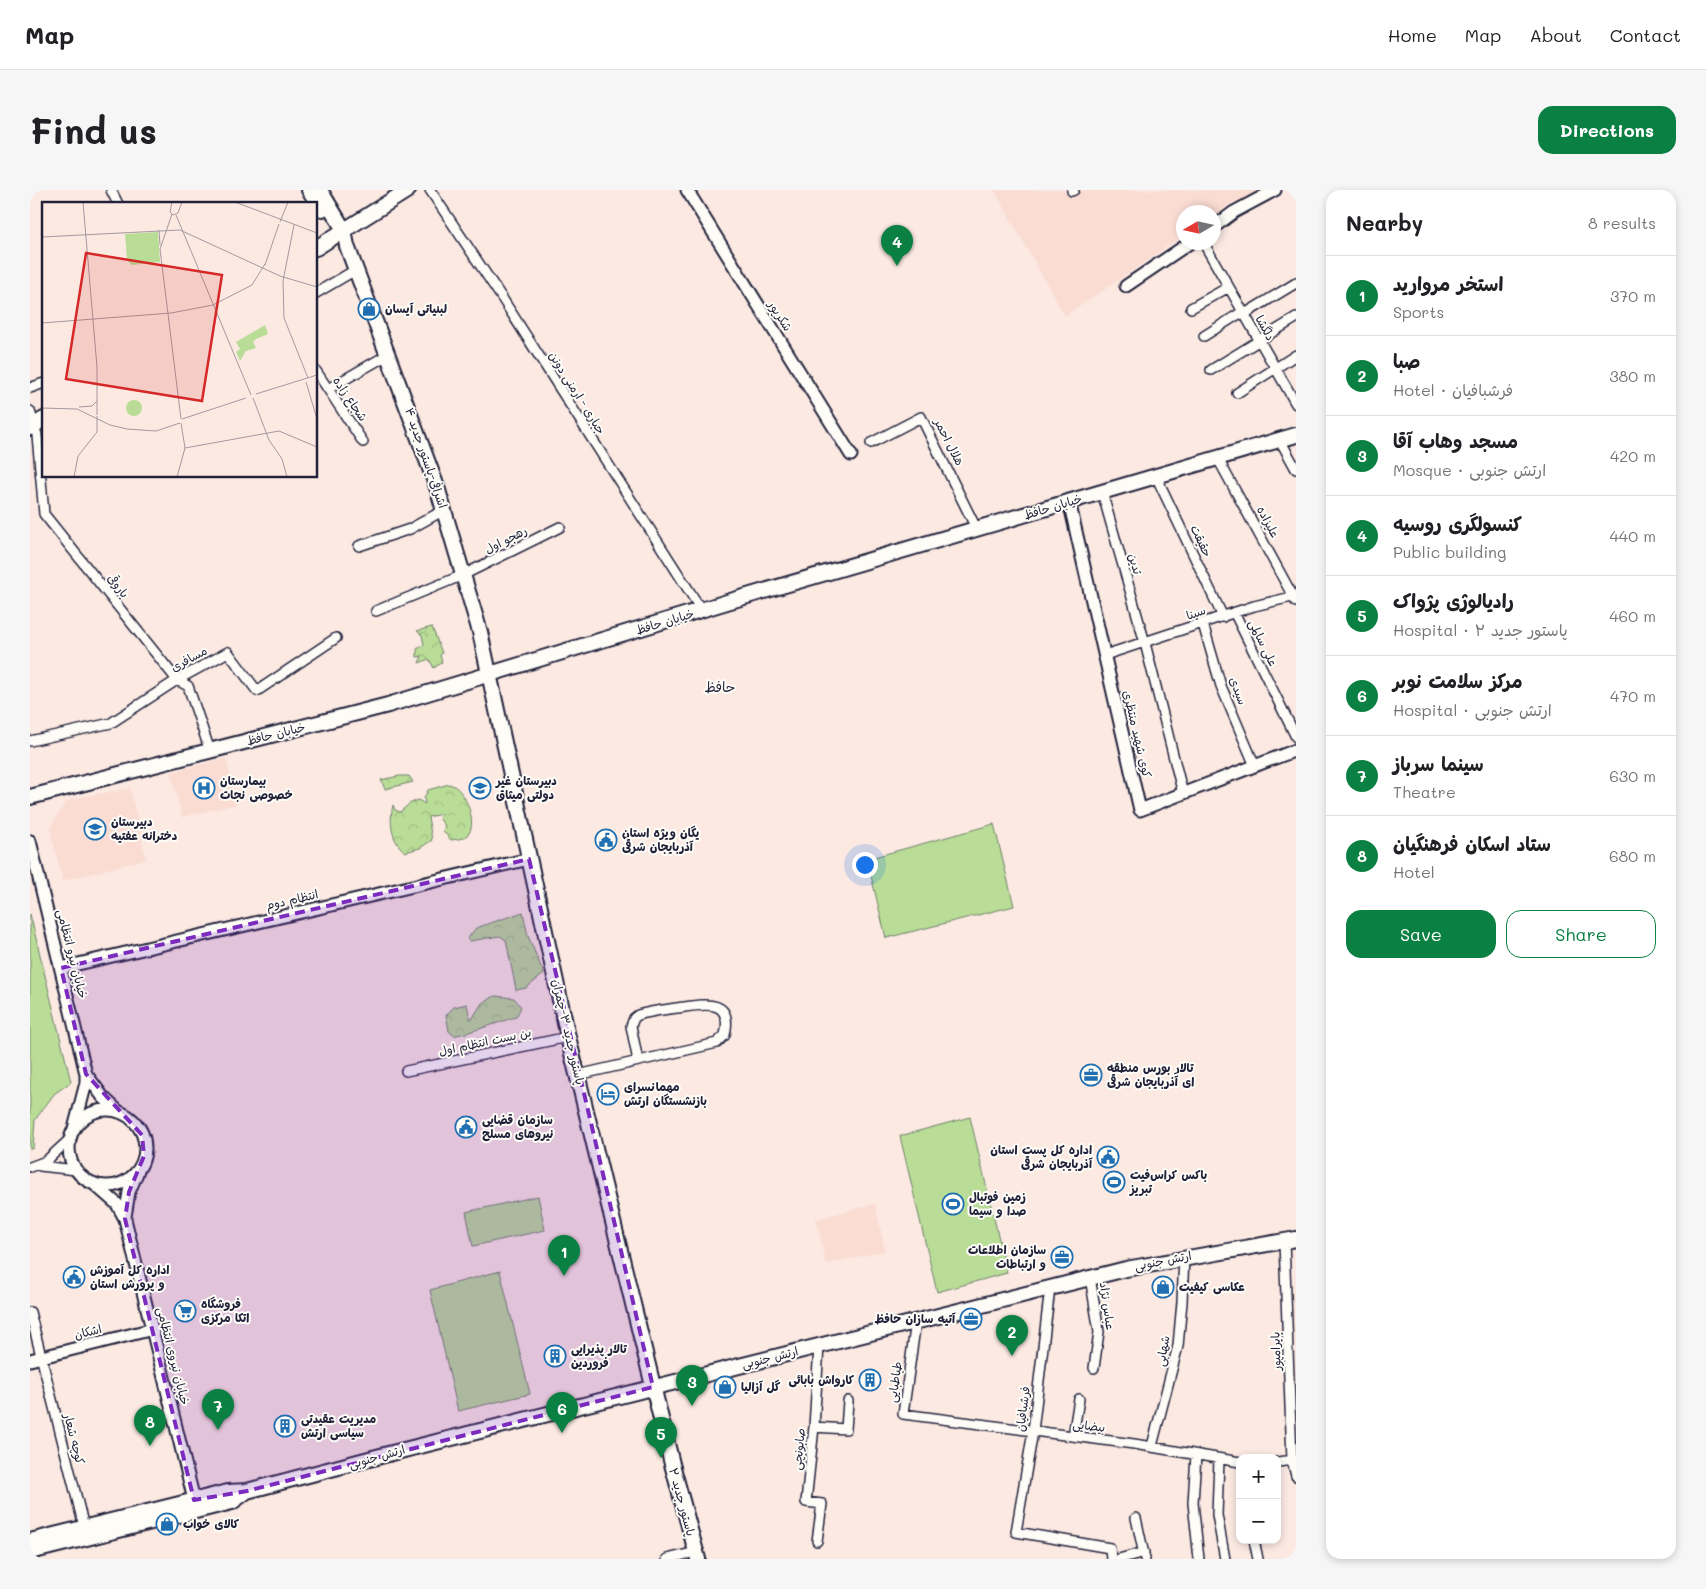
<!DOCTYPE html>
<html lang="en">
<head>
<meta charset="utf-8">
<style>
	:root { --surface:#fff; --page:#f6f6f6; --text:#202124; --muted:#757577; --line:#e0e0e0; --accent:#0b8043 }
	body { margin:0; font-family:Mali,"Playpen Sans Arabic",sans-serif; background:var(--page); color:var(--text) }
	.controls { position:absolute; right:15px; bottom:15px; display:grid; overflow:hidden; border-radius:10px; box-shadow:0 2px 8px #0003 }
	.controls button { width:45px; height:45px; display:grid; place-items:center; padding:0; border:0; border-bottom:1px solid var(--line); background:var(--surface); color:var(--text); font:25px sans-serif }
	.compass { position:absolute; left:1146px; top:15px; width:45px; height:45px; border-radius:50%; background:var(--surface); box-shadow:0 2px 8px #0003; rotate:261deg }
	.you { position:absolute; left:834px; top:674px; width:18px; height:18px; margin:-12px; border:4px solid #fff; border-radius:50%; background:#1a73e8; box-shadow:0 0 0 8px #1a73e833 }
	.badge { display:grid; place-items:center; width:32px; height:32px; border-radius:50%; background:var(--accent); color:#fff; font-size:16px; font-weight:700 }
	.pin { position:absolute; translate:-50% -41px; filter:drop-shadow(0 1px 2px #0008) }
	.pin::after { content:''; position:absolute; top:26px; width:18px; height:15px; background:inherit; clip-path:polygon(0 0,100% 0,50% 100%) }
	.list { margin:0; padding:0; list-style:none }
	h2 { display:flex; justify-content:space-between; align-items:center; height:65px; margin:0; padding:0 20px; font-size:21px }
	h2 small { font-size:16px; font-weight:400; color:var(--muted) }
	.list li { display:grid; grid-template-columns:32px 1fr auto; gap:15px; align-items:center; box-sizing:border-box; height:80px; padding:0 20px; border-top:1px solid var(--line) }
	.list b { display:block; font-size:19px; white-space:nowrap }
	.list p { margin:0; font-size:16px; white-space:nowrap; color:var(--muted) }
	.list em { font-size:16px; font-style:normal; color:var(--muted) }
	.actions { display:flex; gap:10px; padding:15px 20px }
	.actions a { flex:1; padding:11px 0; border:1px solid var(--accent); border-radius:15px; text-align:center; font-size:18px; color:var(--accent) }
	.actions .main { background:var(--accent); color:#fff }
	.map { position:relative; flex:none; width:1266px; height:1369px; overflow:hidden; border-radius:15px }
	header { display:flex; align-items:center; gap:30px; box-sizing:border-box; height:70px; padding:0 25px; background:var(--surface); border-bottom:1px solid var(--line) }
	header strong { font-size:24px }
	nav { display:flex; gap:28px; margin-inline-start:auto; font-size:18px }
	.intro { display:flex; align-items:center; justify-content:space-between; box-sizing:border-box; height:120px; padding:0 30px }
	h1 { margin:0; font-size:35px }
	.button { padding:12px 22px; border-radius:15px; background:var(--accent); color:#fff; font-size:18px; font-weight:700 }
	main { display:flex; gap:30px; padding:0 30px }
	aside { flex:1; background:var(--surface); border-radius:15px; box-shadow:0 2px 8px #0003 }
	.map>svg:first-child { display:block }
	.built { fill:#fadcd3 }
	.green { fill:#b9dd97; stroke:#6e8069 }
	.forest { fill:url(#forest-crowns); stroke:#6e8069 }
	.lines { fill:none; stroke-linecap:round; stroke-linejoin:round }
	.street-casing { stroke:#22223b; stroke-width:12 }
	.secondary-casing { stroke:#22223b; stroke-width:15 }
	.primary-casing { stroke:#22223b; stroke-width:18 }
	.street { stroke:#fdfcf7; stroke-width:9 }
	.secondary { stroke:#fdfcf7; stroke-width:11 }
	.primary { stroke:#fdfcf7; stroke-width:14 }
	.marked { fill:#7b2cbf; fill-opacity:0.2; stroke:#7b2cbf; stroke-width:4; stroke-dasharray:10 6; stroke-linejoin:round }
	.labels { text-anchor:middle; stroke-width:4; stroke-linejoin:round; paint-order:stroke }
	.poi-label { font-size:12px; font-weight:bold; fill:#22223b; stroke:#fdfcf7; text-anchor:start }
	.street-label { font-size:12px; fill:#22223b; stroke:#fdfcf7 }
	.neighbourhood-label { font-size:14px; fill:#22223b; stroke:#fdfcf7 }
	.inset-road { fill:none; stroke:#a4999f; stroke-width:1 }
	.view { fill:#d62828; fill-opacity:0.15; stroke:#d62828; stroke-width:2.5 }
	.inset-edge { fill:none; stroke:#22223b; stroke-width:2.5 }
</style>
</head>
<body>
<header>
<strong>Map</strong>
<nav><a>Home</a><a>Map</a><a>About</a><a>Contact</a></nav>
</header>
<div class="intro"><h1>Find us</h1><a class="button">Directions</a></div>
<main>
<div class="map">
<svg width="1266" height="1369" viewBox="0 0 1266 1369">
	<defs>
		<pattern id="forest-crowns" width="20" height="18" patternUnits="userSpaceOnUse" patternTransform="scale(1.25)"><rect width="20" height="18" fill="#b9dd97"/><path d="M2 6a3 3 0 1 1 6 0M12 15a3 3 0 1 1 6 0" fill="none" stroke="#9fbd83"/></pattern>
	</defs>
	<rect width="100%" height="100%" fill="#fbe9e2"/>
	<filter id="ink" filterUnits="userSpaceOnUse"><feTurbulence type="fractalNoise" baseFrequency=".02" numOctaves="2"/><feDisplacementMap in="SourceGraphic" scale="10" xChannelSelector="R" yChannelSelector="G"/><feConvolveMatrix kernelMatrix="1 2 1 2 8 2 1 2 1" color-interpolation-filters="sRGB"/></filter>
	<g filter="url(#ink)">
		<!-- built -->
		<path class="built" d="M964,0H1235L1201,14L1184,26V22H1154L1153,46L1035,126Z
			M196,568L207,614L152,627L141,582Z
			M100,598L116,669L33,691L21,644L22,634L33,616L41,609Z
			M845,1014L855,1061L796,1074L786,1029Z"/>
		<!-- green -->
		<path class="green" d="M964,634L984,716L856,748L837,669Z
			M0,724L41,892L24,904L5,930L3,958L0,959Z
			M940,927L977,1083L907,1102L870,946Z
			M508,1006L515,1040L443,1056L436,1022Z
			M470,1081L500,1204L428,1221L400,1100Z"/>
		<!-- forest -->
		<path class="forest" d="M402,437L412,463L410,465L412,472L404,478L399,469L389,473L392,466L387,467V459L394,455L392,445L387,441Z
			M369,586H379L383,592L355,599L351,590Z
			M419,594C435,597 447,632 439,643C435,649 428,649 421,650L413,641L415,636L409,628L412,624L398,627L402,650L390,658L375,662C361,650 359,633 363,615L365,620L370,622L379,614L388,610L395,614L394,608L398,600Z
			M493,722L498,746L514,784L496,798L486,800L476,750L470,746L440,751L437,749L446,738Z
			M465,806L484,808L491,817L486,827C475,830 429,847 423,845L419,841L416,825L424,817L437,814L440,829H442L452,813Z"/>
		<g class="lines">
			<!-- street casing -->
			<g class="street-casing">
				<path id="street" d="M81,0L88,14
					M400,0L472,108L672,421
					M1042,1L1044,0
					M1173,52L1266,214
					M286,103L327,79
					M1161,118L1197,98
					M1213,125L1266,93
					M1174,146L1212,122
					M1181,180L1266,128
					M286,181L333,252
					M0,198L14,193
					M298,199L359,164
					M1207,203L1266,165
					M0,221L7,245L14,324L147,490L158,496L180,561
					M1250,250L1266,279
					M841,253L891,227L947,340
					M1188,269L1266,412
					M1126,286L1193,427
					M1072,302L1115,453L1153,604
					M329,356L380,339L414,320
					M346,421L433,385L530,337
					M1205,424L1266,547
					M1173,434L1191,496L1225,576
					M1075,465L1224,416L1266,406
					M0,551L81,533L147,490L198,462L227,501L306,448
					M376,881L538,847
					M548,885L687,853L695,845C704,806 671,815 647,818C634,820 621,821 608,825L604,828L601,836L608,871
					M10,976L46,980
					M0,977L16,971L40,949
					M1254,1051L1262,1270L1266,1286
					M1060,1087L1069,1142L1064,1178
					M1020,1098L1003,1241L986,1342L1080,1358L1081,1369
					M0,1122L54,1337
					M886,1131L873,1224L1104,1254L1210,1272
					M784,1237L816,1239L818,1211
					M1043,1246L1049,1209
					M1122,1256L1148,1156L1152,1112L1154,1067
					M1166,1265L1163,1313L1169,1369
					M1189,1269L1187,1325L1195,1369
					M1247,1272L1266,1270
					M1106,1328L1115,1369
					M1224,1350L1228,1369
					M787,1351L792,1314L776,1312L784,1237L789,1156
					M637,1369L666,1362
					M1089,1369L1114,1362"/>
			</g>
			<!-- secondary casing -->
			<g class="secondary-casing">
				<path id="secondary" d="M657,0L821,265
					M1184,37L1204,22L1245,0
					M1096,96L1161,52
					M1039,311L1110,620L1266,560
					M0,651L56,884V893L44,939
					M31,778L499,669
					M56,884L73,907L89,922
					M39 958a38 38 0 1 1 76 0a38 38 0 1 1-76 0Z
					M63,993L87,1014L95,1029L164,1310
					M95,1027L99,1002L107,983
					M0,1170L123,1139"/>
			</g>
			<!-- primary casing -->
			<g class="primary-casing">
				<path id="primary" d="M279,0L292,19
					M290,0L314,40L317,56L407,297L450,442L538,847L642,1274L668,1369
					M286,58L378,0
					M0,238L14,229
					M0,607L358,515L697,412L1266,245
					M0,1351L198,1302L217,1301L362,1263L1096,1079L1266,1049
					M0,1362L202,1312L217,1301"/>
			</g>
			<!-- street -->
			<use href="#street" class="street"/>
			<!-- secondary -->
			<use href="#secondary" class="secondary"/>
			<!-- primary -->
			<use href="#primary" class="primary"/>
		</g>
	</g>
	<!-- marked area -->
	<path class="marked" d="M499,669L623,1197L217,1301L164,1310L95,1029L99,1002L114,966L112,945L56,884L31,778Z"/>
	<!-- icons -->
	<defs>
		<g id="shop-ring" transform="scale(1.125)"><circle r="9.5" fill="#fdfcf7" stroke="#1f6fb2" stroke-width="1.5"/><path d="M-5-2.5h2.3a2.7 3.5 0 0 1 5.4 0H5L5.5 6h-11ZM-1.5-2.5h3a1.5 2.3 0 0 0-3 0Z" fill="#1f6fb2"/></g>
		<g id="hospital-ring" transform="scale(1.125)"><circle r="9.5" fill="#fdfcf7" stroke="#1f6fb2" stroke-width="1.5"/><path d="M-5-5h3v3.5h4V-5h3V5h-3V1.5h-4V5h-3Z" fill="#1f6fb2"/></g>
		<g id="school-ring" transform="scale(1.125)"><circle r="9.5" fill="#fdfcf7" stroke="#1f6fb2" stroke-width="1.5"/><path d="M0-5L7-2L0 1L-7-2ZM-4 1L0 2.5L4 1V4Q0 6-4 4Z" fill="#1f6fb2"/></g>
		<g id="civic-ring" transform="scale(1.125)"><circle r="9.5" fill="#fdfcf7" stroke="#1f6fb2" stroke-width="1.5"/><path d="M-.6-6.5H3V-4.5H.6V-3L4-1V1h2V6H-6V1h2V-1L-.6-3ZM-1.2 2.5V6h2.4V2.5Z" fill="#1f6fb2"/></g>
		<g id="office-ring" transform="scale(1.125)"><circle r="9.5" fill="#fdfcf7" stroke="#1f6fb2" stroke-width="1.5"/><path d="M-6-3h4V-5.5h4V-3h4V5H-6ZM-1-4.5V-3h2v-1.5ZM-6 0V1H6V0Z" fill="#1f6fb2"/></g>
		<g id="hotel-ring" transform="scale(1.125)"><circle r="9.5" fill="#fdfcf7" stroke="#1f6fb2" stroke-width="1.5"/><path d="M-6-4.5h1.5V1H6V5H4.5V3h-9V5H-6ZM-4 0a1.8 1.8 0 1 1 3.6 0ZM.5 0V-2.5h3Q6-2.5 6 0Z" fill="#1f6fb2"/></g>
		<g id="stadium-ring" transform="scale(1.125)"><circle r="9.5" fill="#fdfcf7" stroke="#1f6fb2" stroke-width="1.5"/><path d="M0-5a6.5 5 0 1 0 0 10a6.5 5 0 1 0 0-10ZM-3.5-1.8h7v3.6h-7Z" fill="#1f6fb2"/></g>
		<g id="supermarket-ring" transform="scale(1.125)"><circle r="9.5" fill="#fdfcf7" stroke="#1f6fb2" stroke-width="1.5"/><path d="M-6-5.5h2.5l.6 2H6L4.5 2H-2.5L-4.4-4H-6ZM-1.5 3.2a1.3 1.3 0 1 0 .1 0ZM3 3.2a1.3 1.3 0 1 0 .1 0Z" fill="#1f6fb2"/></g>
		<g id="building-ring" transform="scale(1.125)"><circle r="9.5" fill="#fdfcf7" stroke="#1f6fb2" stroke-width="1.5"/><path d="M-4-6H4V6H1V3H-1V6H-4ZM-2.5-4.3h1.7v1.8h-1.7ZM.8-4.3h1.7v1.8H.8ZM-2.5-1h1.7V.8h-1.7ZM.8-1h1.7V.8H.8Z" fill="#1f6fb2"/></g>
	</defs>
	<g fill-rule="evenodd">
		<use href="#shop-ring" x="339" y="119"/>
		<use href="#hospital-ring" x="174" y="598"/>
		<use href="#school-ring" x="450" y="598"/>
		<use href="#school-ring" x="65" y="639"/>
		<use href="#civic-ring" x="576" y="650"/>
		<use href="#office-ring" x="1061" y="885"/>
		<use href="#hotel-ring" x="578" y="904"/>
		<use href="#civic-ring" x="436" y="937"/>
		<use href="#civic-ring" x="1078" y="967"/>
		<use href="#stadium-ring" x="1084" y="992"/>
		<use href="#stadium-ring" x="923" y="1014"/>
		<use href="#office-ring" x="1032" y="1067"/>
		<use href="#civic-ring" x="44" y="1087"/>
		<use href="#shop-ring" x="1133" y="1097"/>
		<use href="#supermarket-ring" x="155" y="1121"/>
		<use href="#office-ring" x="941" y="1129"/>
		<use href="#building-ring" x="525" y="1166"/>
		<use href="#building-ring" x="840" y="1190"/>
		<use href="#shop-ring" x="695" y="1197"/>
		<use href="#building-ring" x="255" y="1236"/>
		<use href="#shop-ring" x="137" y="1334"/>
	</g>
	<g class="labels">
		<!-- poi labels -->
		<g class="poi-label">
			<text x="355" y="123">لبنیاتی آیسان</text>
			<text x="190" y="595">بیمارستان<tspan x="190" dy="14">خصوصی نجات</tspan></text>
			<text x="466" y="595">دبیرستان غیر<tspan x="466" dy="14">دولتی میثاق</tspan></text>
			<text x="81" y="636">دبیرستان<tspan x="81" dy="14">دخترانه عفتیه</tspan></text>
			<text x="592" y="647">یگان ویژه استان<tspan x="592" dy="14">آذربایجان شرقی</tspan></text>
			<text x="1077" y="882">تالار بورس منطقه<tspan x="1077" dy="14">ای آذربایجان شرقی</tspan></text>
			<text x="594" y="901">مهمانسرای<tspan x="594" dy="14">بازنشستگان ارتش</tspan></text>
			<text x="452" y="934">سازمان قضایی<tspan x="452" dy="14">نیروهای مسلح</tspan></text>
			<text x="1062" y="964" text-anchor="end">اداره کل پست استان<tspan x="1062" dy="14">آذربایجان شرقی</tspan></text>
			<text x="1100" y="989">باکس کراس‌فیت<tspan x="1100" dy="14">تبریز</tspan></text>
			<text x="939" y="1011">زمین فوتبال<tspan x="939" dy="14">صدا و سیما</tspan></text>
			<text x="1016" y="1064" text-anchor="end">سازمان اطلاعات<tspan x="1016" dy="14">و ارتباطات</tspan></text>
			<text x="60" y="1084">اداره کل آموزش<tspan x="60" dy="14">و پرورش استان</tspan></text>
			<text x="1149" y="1101">عکاسی کیفیت</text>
			<text x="171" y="1118">فروشگاه<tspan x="171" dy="14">اتکا مرکزی</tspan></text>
			<text x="925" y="1133" text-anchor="end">آتیه سازان حافظ</text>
			<text x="541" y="1163">تالار پذیرایی<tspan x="541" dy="14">فروردین</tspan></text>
			<text x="824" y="1194" text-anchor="end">کارواش بابائی</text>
			<text x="711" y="1201">گل آزالیا</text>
			<text x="271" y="1233">مدیریت عقیدتی<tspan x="271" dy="14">سیاسی ارتش</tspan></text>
			<text x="153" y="1338">کالای خواب</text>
		</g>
		<!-- street labels -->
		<g class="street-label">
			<text transform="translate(750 126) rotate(58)" y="4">شکرپور</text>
			<text transform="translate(1235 138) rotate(61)" y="4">دلگشا</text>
			<text transform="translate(547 203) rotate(58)" y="4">جباری - ارمنی دونن</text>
			<text transform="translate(320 209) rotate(56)" y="4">شجاع زاده</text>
			<text transform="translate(919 252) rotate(63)" y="4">هلال احمر</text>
			<text transform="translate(396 268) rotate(71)" y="4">اشرافی-پاستور جدید ۴</text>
			<text transform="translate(1023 317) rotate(-17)" y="4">خیابان حافظ</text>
			<text transform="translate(1238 332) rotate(62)" y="4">علیزاده</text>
			<text transform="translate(476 350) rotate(-27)" y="4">رهجو اول</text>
			<text transform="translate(1171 351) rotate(65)" y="4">حقیقت</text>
			<text transform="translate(1105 374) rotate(74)" y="4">تدین</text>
			<text transform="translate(88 396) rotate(51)" y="4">باروقی</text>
			<text transform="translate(1166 423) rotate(-19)" y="4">سینا</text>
			<text transform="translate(635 432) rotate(-17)" y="4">خیابان حافظ</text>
			<text transform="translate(1233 453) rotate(64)" y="4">علی سالمی</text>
			<text transform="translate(159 469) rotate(-29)" y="4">مسافری</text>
			<text transform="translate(1208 501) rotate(69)" y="4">سیدی</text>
			<text transform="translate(246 544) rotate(-14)" y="4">خیابان حافظ</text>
			<text transform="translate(1107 544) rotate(77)" y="4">کوی شهید منتظری</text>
			<text transform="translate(262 710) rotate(-13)" y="4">انتظام دوم</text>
			<text transform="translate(42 764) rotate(76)" y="4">خیابان نیرو انتظامی</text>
			<text transform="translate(538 842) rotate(77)" y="4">پاستور جدید ۳-چمران</text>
			<text transform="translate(455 852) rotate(-12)" y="4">بن بست انتظام اول</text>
			<text transform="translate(1133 1071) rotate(-11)" y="4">ارتش جنوبی</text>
			<text transform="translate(1077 1116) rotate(82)" y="4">عباس نژاد</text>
			<text transform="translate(58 1142) rotate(-14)" y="4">اشکان</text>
			<text transform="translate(1133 1161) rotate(-80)" y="4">شهابی</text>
			<text transform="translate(1246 1161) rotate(-92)" y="4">بایرامپور</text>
			<text transform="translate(143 1166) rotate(76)" y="4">خیابان نیروی انتظامی</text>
			<text transform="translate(740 1168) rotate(-14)" y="4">ارتش جنوبی</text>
			<text transform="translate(865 1192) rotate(-82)" y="4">طباطبایی</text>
			<text transform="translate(993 1219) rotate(-83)" y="4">فرشبافیان</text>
			<text transform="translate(1059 1236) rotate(7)" y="4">بیضایی</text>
			<text transform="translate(44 1249) rotate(76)" y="4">کوچه شعار</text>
			<text transform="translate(769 1259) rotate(-84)" y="4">صابونچی</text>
			<text transform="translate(347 1267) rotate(-16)" y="4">ارتش جنوبی</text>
			<text transform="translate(652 1312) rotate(75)" y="4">پاستور جدید ۲</text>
		</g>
		<!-- neighbourhood labels -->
		<g class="neighbourhood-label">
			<text x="690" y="502">حافظ</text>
		</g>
	</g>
	<!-- overview -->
	<g transform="translate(12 12)">
		<rect width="275" height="275" fill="#fbe9e2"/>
		<path d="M116,30L118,60L90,63L85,58L83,32ZM223,123L226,132L214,137L211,140L214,146L204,149L198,159L194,150L198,147L194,140ZM84 206a8 8 0 1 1 16 0a8 8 0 1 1-16 0Z" fill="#b9dd97"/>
		<path class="inset-road" d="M41,0L55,165V213M130,0L128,10L131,13L136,11L140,0M193,0L275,31M130,12L118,47L139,217M134,13L209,193M238,20L246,0M252,23L241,79L242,116L266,176M117,28L118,43M0,35L138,28L238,74L275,85M223,63L237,22M0,121L129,111L171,103L210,83L223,62M264,180L275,217M214,192L275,173M211,196L227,238L240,257L245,275M37,205L50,204L55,199M0,206L35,207L68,223L85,227L114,229L138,221M140,217L204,196M143,246L237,229L275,245M32,275L36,254L55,230V214M135,275L143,246L139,221"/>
		<path class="view" d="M44,51L180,73L160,199L24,177Z"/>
		<rect width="275" height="275" class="inset-edge"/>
	</g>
</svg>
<div class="controls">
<button>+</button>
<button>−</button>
</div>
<svg class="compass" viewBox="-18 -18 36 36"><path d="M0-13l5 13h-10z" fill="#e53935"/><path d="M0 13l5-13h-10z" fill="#757577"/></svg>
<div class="you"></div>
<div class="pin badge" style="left:534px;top:1086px">1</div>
<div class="pin badge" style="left:982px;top:1166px">2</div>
<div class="pin badge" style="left:662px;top:1216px">3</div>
<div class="pin badge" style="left:867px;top:76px">4</div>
<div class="pin badge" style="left:631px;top:1268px">5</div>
<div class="pin badge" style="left:532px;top:1243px">6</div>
<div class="pin badge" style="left:188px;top:1240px">7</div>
<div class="pin badge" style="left:120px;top:1256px">8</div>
</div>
<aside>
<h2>Nearby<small>8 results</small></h2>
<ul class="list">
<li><span class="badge">1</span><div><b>استخر مروارید</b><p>Sports</p></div><em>370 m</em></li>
<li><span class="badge">2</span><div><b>صبا</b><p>Hotel · فرشبافیان</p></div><em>380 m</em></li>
<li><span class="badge">3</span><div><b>مسجد وهاب آقا</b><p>Mosque · ارتش جنوبی</p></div><em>420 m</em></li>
<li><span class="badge">4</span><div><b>کنسولگری روسیه</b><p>Public building</p></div><em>440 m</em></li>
<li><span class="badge">5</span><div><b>رادیالوژی پژواک</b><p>Hospital · پاستور جدید ۲</p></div><em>460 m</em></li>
<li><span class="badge">6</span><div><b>مرکز سلامت نوبر</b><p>Hospital · ارتش جنوبی</p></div><em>470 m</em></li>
<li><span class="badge">7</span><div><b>سینما سرباز</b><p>Theatre</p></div><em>630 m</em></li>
<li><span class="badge">8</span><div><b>ستاد اسکان فرهنگیان</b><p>Hotel</p></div><em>680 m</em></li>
</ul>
<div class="actions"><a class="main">Save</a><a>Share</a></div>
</aside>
</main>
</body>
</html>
